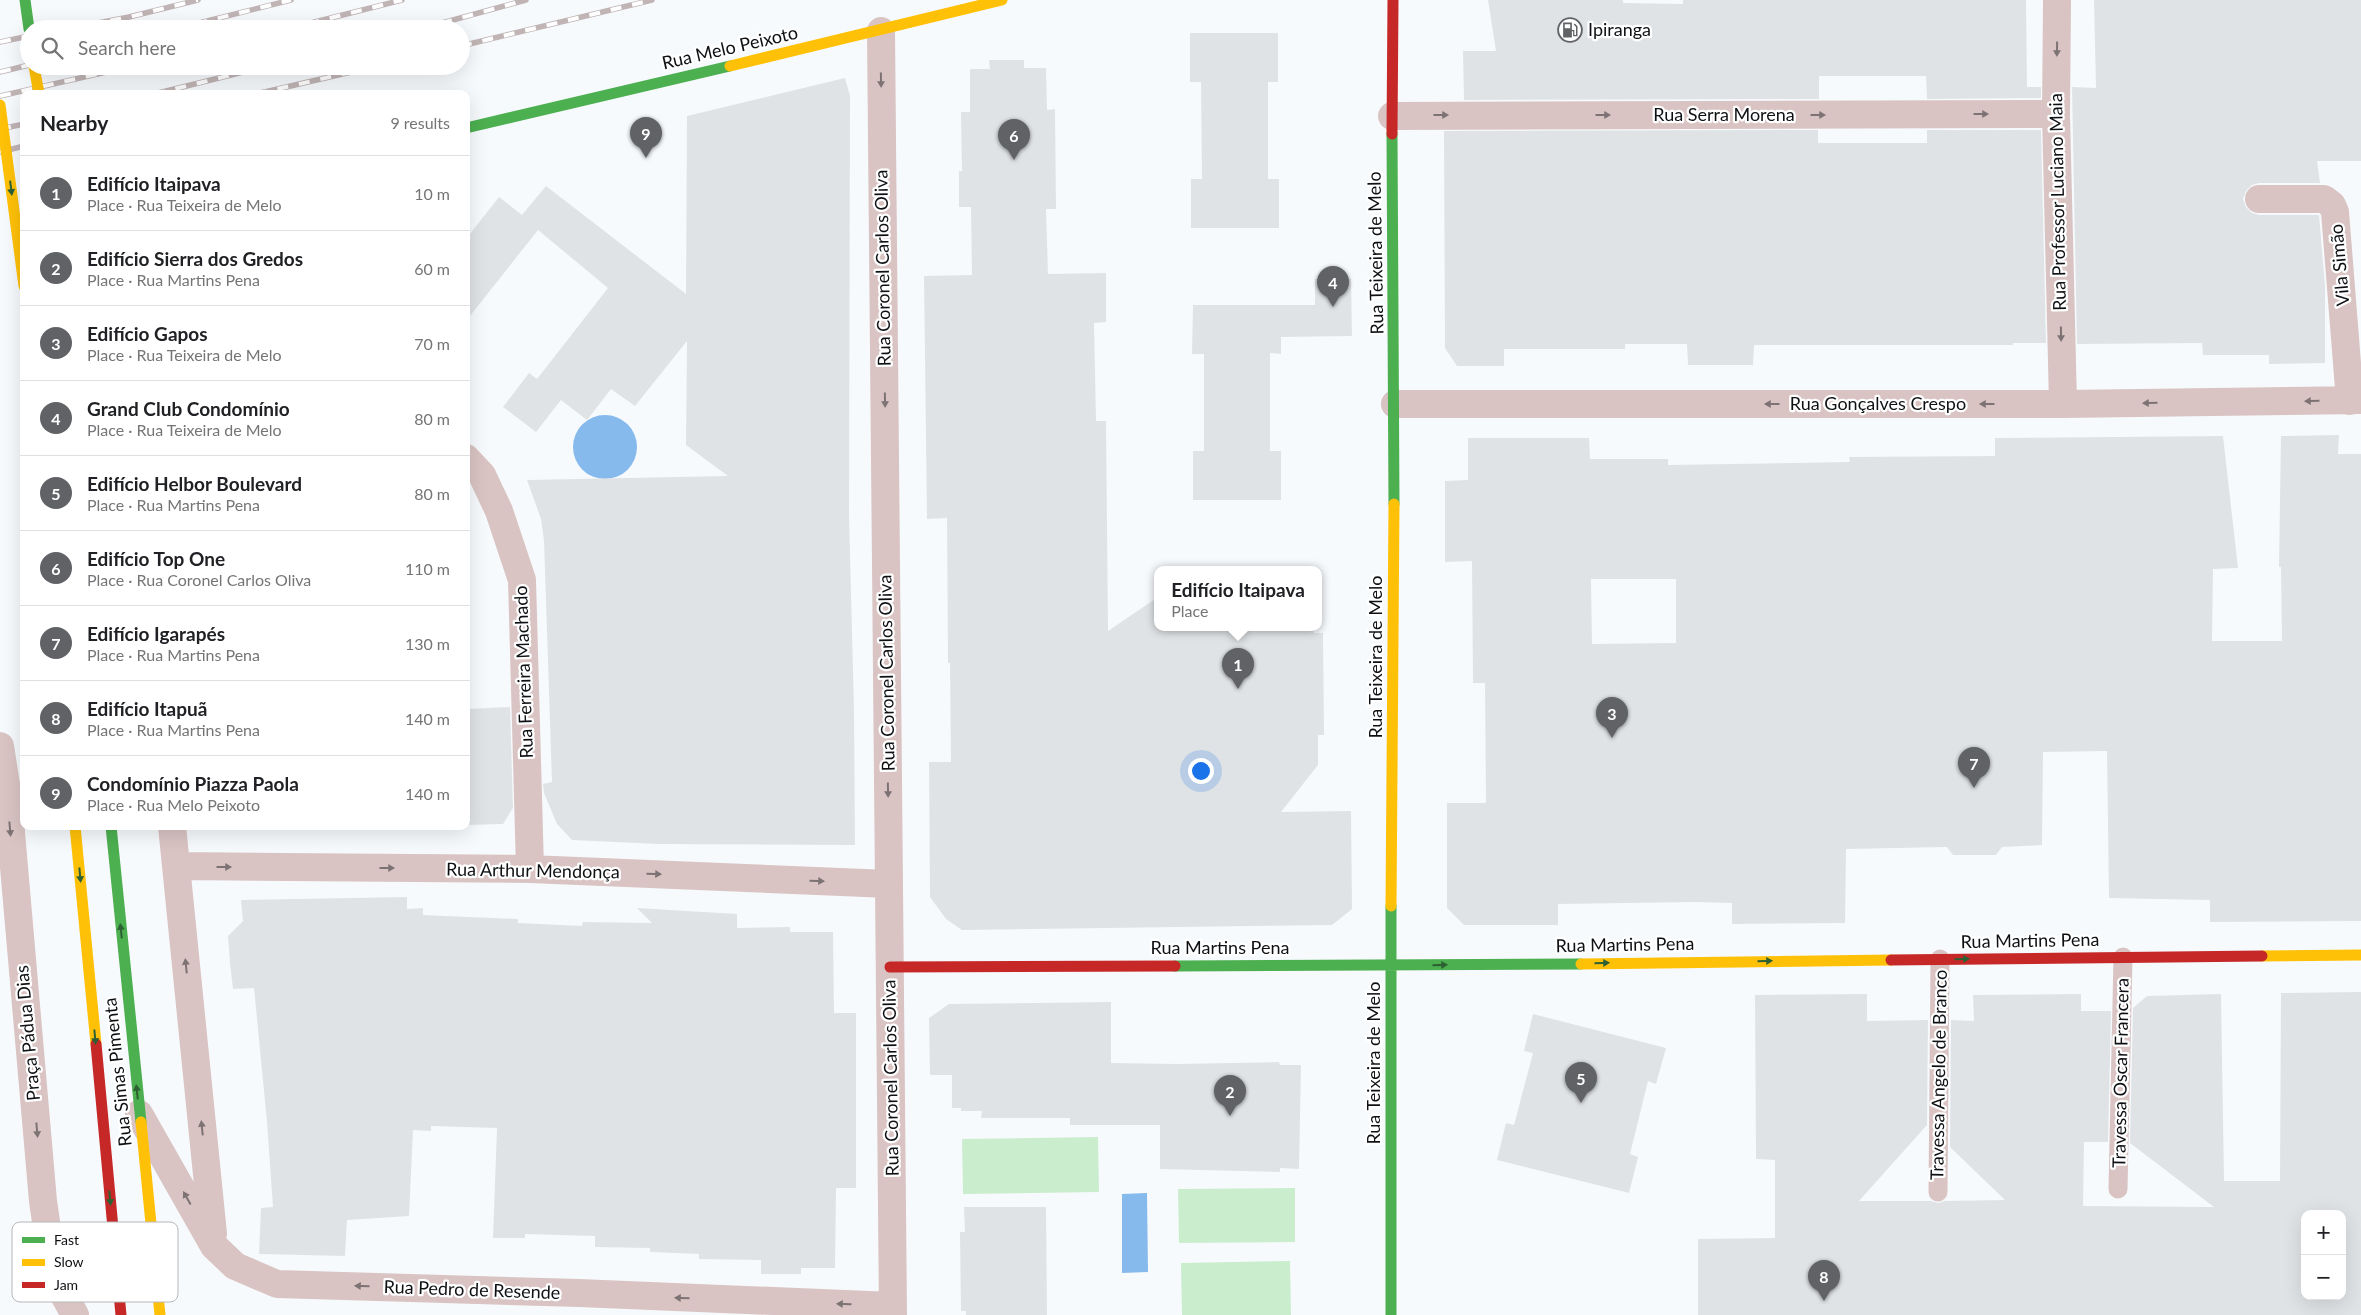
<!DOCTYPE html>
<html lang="en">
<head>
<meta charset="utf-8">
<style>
	:root { --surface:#fff; --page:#f2f2f2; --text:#202124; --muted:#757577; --line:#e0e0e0; --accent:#606265 }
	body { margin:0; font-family:Lato,sans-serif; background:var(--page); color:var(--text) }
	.controls { position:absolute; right:15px; bottom:15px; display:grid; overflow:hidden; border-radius:10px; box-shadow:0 5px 20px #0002 }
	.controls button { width:45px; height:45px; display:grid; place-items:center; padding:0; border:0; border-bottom:1px solid var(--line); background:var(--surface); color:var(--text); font:25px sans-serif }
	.you { position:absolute; left:1200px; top:770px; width:18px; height:18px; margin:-12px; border:4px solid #fff; border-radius:50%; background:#1a73e8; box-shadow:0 0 0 8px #1a73e833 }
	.badge { display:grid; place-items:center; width:32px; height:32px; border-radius:50%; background:var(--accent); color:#fff; font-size:16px; font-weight:700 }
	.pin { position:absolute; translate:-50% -41px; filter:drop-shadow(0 1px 2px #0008) }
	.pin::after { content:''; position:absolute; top:26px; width:18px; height:15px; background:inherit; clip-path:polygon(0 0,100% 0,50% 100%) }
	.popup { position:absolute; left:1154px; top:566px; width:168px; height:65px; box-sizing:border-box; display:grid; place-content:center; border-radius:10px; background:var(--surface); filter:drop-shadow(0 1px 4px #0005); font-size:16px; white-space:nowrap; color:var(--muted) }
	.popup b { font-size:19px; color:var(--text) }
	.popup::after { content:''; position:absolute; left:50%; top:100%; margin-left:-10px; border:10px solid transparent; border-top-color:var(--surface) }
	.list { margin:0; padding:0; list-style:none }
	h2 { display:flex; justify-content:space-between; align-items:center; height:65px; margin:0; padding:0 20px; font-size:21px }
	h2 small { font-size:16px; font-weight:400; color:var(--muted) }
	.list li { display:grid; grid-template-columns:32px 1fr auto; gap:15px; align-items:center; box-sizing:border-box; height:75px; padding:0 20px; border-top:1px solid var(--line) }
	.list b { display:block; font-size:19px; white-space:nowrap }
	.list p { margin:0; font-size:16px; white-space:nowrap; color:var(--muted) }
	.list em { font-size:16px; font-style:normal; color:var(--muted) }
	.icon { flex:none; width:28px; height:28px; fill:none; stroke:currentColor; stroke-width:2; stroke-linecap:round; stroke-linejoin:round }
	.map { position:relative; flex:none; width:2361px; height:1315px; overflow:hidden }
	.search { position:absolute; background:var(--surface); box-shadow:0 5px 20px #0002; left:20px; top:20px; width:450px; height:55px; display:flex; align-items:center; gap:12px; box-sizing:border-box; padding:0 18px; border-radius:28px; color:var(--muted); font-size:19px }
	.panel { position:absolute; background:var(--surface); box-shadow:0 5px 20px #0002; left:20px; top:90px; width:450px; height:740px; border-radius:10px }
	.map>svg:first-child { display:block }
	.green { fill:#caedcd }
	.water { fill:#86baed }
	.building { fill:#e0e3e6; fill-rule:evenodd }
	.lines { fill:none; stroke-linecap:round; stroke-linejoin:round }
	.lane { stroke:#d9c4c3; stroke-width:19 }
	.street { stroke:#d9c4c3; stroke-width:28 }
	.fast { stroke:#4caf50; stroke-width:11 }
	.slow { stroke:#ffc107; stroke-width:11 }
	.jam { stroke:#c62828; stroke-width:11 }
	.rail-casing { stroke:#c0b4b5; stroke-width:5.5 }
	.rail { stroke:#fff; stroke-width:4; stroke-dasharray:11; stroke-linecap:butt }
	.slow-bridge { stroke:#ffc107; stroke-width:11 }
	.oneway { fill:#7e7374 }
	.oneway2 { fill:#2d6032 }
	.labels { text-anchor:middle; stroke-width:4.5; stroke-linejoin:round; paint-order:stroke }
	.poi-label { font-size:18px; fill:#0e1013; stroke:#fff; text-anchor:start }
	.street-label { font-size:18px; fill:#0e1013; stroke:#fff }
	.key { fill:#fff; stroke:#b7b7b8; stroke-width:1 }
	.key-label { font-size:14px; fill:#0e1013 }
</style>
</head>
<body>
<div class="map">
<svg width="2361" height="1315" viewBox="0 0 2361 1315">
	<rect width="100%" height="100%" fill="#f7fafd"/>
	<!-- green -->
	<path class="green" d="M1098,1137L1099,1192L963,1194L962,1139Z
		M1295,1188V1242L1179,1243L1178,1189Z
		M1290,1261L1291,1315H1182L1181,1263Z"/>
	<!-- water -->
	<path class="water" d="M573 447a32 32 0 1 1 64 0a32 32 0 1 1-64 0Z
		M1147,1193L1148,1272L1122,1273V1194Z"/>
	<!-- building -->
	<path class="building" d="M1488,0H1623V3L1683,4V0H2026L2027,87H2041V98L1927,99L1926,76H1819V99L1464,100L1463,51H1496Z
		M2094,0H2361V161H2317L2320,183H2259L2252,185L2246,191L2243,199L2246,207L2252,213L2259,215H2319L2325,286V363L2269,364V355H2203L2202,343L2077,344L2072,87L2096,88Z
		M1190,33H1278V82H1268V179H1279V228H1191V179H1202L1201,82H1190Z
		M989,60H1024V68H1046L1047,110L1055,109L1056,209H1046L1048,274L1106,273V322L1094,323L1096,421H1106L1108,631L1158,597V628H1314V633H1323L1324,735H1318V765L1281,812L1351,811L1352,909L1332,925L962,930L946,919L930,897L929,762H951L950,663H948L947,518L927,519L924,276L972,275L971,207H959V171H962L961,112H970V69H990Z
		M845,78L850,96L849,515L854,710L855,845L659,844L572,840L557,824L544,793L543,784L552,782L544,541L541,519L527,480L728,476L686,445L687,341L635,406L611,389L587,420L561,400L536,432L503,407L529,373L537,379L608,288L538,230L466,321V239L499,197L522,215L546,186L686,294L687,116Z
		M1818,130V143H1927V130H2041L2046,343H2013V345H1754L1753,365H1688L1687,344H1625V349H1504V366H1457L1445,348L1444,131Z
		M1315,279H1351L1352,336L1281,337V354L1270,353V451H1281V500H1193V451H1204V354H1192L1193,305H1315Z
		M2339,435L2338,454H2361V921L2210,922V900L2109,898L2107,751L2043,752L2042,845L2002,847L1996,855H1953L1947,847L1846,849L1845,923L1732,924V903L1695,902L1558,904V925H1464L1447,908V803H1486L1485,683H1473L1472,561L1445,562V481L1468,480V438H1589L1590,459H1668V465L1850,462L1849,457L1995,456V438L2223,436L2238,568L2213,569L2212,641H2282L2281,567H2279L2281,436ZM1591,579H1676V643L1592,644Z
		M510,707L513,808L503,824L466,825V709Z
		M407,897V909L423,908V915L518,919V923L582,926L583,922L652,923L637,908L737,914V928L790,927V932H833L834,1013H856V1188H836L835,1268H801V1274H761V1260L699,1259V1254L650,1252V1248L595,1247V1236L525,1234V1238H493L497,1128L431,1126V1131L413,1130L409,1216L347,1220L345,1256L259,1254L261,1208L273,1207L267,1122L254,988L233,989L230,963L228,936L243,921L241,900Z
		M2361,992V1315H1698V1239L1775,1238V1160L1756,1159L1755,995L1867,994V1021L1928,1020L1927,1125L1859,1201H1931L1938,1203L1945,1201L2005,1200L1950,1147L1951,1020L1974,1021L1973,995L2081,994V1011H2111L2108,1142H2084L2083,1206L2214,1207L2130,1143L2133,1008L2147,996L2221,994L2224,1181H2280L2281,993ZM2305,1214H2342V1296H2305Z
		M1111,1002V1063L1178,1064L1279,1062L1280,1065H1301L1299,1169L1280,1168V1172L1160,1169V1125H1070V1118H981L982,1111H961V1108H952V1075H930L929,1018L949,1004Z
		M1533,1014L1666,1048L1656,1084L1648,1081L1630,1154L1638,1157L1629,1193L1497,1160L1506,1123L1514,1125L1533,1053L1524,1051Z
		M964,1207H1046L1047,1315H966V1311H961L960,1232H965Z"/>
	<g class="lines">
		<!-- lane -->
		<path class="lane" d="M2118,1189L2123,957
			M1938,1192L1940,959"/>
		<!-- street -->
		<path class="street" d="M2057,0L2056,114L2063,404
			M881,31L893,1315
			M1392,116L2056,114
			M2259,199H2324L2332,205L2335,212L2350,401
			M1395,404H2063L2361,400
			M466,458L482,475L499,511L522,580L530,869
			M0,746L8,798L43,1201L54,1277L75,1315
			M172,826L213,1234
			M176,866L530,869L889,884
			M139,1114L214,1246L235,1266L277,1284L579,1293L893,1306"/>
		<!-- fast -->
		<path class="fast" d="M25,0L29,29
			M466,128L730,66
			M1392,134L1394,504
			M111,826L141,1122
			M1175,966L1581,964
			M1391,1315V906"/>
		<!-- slow -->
		<path class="slow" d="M730,66L1002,0
			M75,826L96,1044
			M1391,906L1394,504
			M2262,956L2361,955
			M1581,964L1891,960
			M141,1122L160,1315"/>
		<!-- jam -->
		<path class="jam" d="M1392,134L1393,0
			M1891,960L2262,956
			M890,967L1175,966
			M96,1044L121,1315"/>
		<!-- rail casing -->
		<g class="rail-casing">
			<path id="rail" d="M67,29L129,17L198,0
				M175,29L291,0
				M287,29L402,0
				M420,29L526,0
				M0,42L29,36
				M461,46L652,0
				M0,72L29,65
				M154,94L268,66
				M256,94L377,66
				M0,96L133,66
				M0,129L24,124
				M0,152L24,146"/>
		</g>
		<!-- rail -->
		<use href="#rail" class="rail"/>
		<!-- slow-bridge -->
		<path class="slow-bridge" d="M34,66L39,94
			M0,105L24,286"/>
	</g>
	<!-- one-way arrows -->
	<defs><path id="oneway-solid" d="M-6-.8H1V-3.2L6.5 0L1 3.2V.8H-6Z" transform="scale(1.25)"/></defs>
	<g class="oneway">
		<use href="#oneway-solid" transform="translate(2057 49) rotate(91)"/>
		<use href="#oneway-solid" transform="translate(881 80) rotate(89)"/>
		<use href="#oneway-solid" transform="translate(1981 114)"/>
		<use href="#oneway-solid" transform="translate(1441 115)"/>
		<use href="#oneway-solid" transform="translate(1603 115)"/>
		<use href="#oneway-solid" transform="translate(1818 115)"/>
		<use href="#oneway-solid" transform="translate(2061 334) rotate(89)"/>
		<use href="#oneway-solid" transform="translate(885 400) rotate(89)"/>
		<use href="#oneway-solid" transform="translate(2312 401) rotate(179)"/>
		<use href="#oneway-solid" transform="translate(2150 403) rotate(179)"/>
		<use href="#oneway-solid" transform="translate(1772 404) rotate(-180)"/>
		<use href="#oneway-solid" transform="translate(1987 404) rotate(-180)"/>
		<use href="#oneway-solid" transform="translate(888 790) rotate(89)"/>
		<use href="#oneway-solid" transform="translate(10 829) rotate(85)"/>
		<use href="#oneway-solid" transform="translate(224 867)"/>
		<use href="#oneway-solid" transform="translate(387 868)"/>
		<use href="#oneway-solid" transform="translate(654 874) rotate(2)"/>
		<use href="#oneway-solid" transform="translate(817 881) rotate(2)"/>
		<use href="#oneway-solid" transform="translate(186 966) rotate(-96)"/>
		<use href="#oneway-solid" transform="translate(202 1128) rotate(-96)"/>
		<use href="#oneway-solid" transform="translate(37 1130) rotate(85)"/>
		<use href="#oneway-solid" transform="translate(187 1198) rotate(-119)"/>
		<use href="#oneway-solid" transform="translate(362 1286) rotate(-178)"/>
		<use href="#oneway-solid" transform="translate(682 1298) rotate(-178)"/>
		<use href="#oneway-solid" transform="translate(844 1304) rotate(-178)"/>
	</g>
	<g class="oneway2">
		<use href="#oneway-solid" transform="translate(11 188) rotate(83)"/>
		<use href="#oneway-solid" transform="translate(80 875) rotate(85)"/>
		<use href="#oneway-solid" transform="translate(121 931) rotate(-96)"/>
		<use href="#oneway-solid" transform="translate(1962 959) rotate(-1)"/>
		<use href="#oneway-solid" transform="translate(1765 961) rotate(-1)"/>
		<use href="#oneway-solid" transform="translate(1602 963) rotate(-1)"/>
		<use href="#oneway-solid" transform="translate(1440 965) rotate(-1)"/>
		<use href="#oneway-solid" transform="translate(95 1037) rotate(85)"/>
		<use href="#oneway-solid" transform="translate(137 1092) rotate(-96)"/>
		<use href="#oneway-solid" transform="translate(110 1198) rotate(85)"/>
	</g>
	<!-- icons -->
	<defs>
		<g id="fuel-ring" transform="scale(1.25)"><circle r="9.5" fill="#fff" stroke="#606265" stroke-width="1.5"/><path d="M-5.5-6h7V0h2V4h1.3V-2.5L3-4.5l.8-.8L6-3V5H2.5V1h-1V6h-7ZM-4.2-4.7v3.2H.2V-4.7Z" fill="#606265"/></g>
	</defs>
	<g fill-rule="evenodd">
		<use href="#fuel-ring" x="1570" y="30"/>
	</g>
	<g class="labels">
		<!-- poi labels -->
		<g class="poi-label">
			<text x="1588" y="36">Ipiranga</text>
		</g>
		<!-- street labels -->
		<g class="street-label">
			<text transform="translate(730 48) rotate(-13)" y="6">Rua Melo Peixoto</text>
			<text x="1724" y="121">Rua Serra Morena</text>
			<text transform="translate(2058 202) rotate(-91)" y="6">Rua Professor Luciano Maia</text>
			<text transform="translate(1376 253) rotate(-91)" y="6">Rua Teixeira de Melo</text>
			<text transform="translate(2340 265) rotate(-95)" y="6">Vila Simão</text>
			<text transform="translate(883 268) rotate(-91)" y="6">Rua Coronel Carlos Oliva</text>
			<text x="1878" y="410">Rua Gonçalves Crespo</text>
			<text transform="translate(1376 657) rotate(-90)" y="6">Rua Teixeira de Melo</text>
			<text transform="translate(524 672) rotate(-92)" y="6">Rua Ferreira Machado</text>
			<text transform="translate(887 673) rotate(-91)" y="6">Rua Coronel Carlos Oliva</text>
			<text transform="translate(533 871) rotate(1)" y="6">Rua Arthur Mendonça</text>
			<text transform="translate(2030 941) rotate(-1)" y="6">Rua Martins Pena</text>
			<text transform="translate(1625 945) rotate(-1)" y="6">Rua Martins Pena</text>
			<text x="1220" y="954">Rua Martins Pena</text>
			<text transform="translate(28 1033) rotate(-95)" y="6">Praça Pádua Dias</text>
			<text transform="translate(1374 1063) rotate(-90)" y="6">Rua Teixeira de Melo</text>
			<text transform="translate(118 1072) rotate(-96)" y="6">Rua Simas Pimenta</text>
			<text transform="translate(2121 1073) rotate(-89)" y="6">Travessa Oscar Francera</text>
			<text transform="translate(1939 1075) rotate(-89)" y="6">Travessa Angelo de Branco</text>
			<text transform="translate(891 1078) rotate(-91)" y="6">Rua Coronel Carlos Oliva</text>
			<text transform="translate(472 1290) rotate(2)" y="6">Rua Pedro de Resende</text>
		</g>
	</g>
	<!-- legend -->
	<rect x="12" y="1222" width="166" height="80" rx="8" class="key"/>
	<rect x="22" y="1237" width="23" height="6" fill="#4caf50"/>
	<rect x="22" y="1259" width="23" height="7" fill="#ffc107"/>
	<rect x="22" y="1282" width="23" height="6" fill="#c62828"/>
	<g class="key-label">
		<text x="54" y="1245">Fast</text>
		<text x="54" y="1267">Slow</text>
		<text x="54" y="1290">Jam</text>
	</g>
</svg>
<div class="controls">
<button>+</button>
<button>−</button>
</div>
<div class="you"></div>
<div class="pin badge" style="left:1238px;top:689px">1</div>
<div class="popup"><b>Edifício Itaipava</b>Place</div>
<div class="pin badge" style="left:1230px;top:1116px">2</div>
<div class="pin badge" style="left:1612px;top:738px">3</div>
<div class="pin badge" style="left:1333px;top:307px">4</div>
<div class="pin badge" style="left:1581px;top:1103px">5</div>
<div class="pin badge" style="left:1014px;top:160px">6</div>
<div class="pin badge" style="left:1974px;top:788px">7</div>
<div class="pin badge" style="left:1824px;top:1301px">8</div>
<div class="pin badge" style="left:646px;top:158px">9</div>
<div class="search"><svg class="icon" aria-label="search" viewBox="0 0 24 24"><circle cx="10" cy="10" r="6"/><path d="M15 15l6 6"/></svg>Search here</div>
<section class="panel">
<h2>Nearby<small>9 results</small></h2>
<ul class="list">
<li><span class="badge">1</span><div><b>Edifício Itaipava</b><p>Place · Rua Teixeira de Melo</p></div><em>10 m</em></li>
<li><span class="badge">2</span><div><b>Edifício Sierra dos Gredos</b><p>Place · Rua Martins Pena</p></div><em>60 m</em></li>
<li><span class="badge">3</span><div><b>Edifício Gapos</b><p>Place · Rua Teixeira de Melo</p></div><em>70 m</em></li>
<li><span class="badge">4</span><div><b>Grand Club Condomínio</b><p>Place · Rua Teixeira de Melo</p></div><em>80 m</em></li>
<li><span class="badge">5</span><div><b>Edifício Helbor Boulevard</b><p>Place · Rua Martins Pena</p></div><em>80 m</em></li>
<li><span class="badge">6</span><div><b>Edifício Top One</b><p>Place · Rua Coronel Carlos Oliva</p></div><em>110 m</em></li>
<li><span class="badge">7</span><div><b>Edifício Igarapés</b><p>Place · Rua Martins Pena</p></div><em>130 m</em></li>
<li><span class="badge">8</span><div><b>Edifício Itapuã</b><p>Place · Rua Martins Pena</p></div><em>140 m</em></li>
<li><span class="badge">9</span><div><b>Condomínio Piazza Paola</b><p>Place · Rua Melo Peixoto</p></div><em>140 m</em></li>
</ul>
</section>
</div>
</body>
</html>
